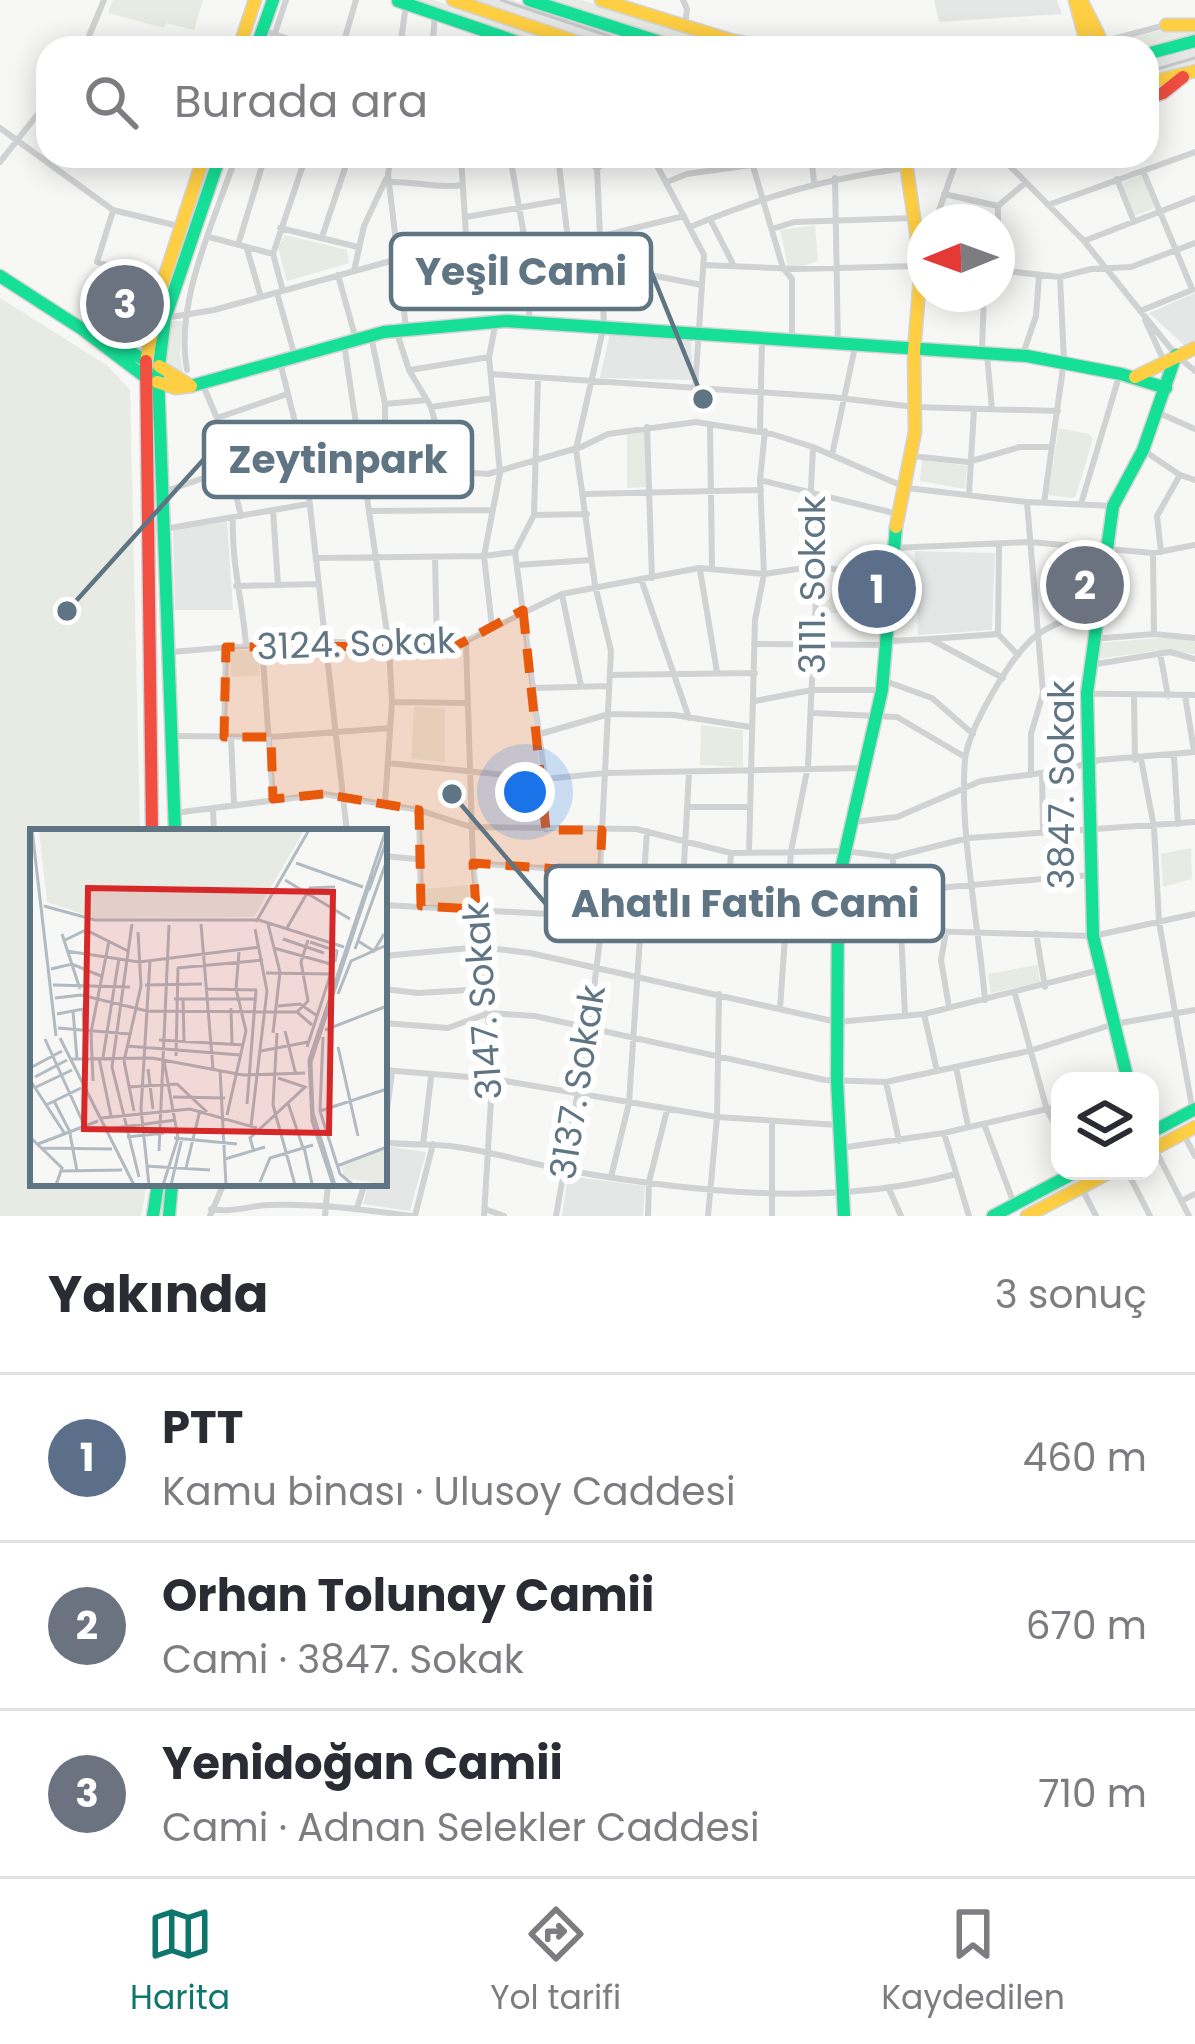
<!DOCTYPE html>
<html lang="tr">
<head>
<meta charset="utf-8">
<style>
	:root { --surface:#fff; --page:#f7f7f7; --text:#2b2b33; --muted:#7c7c81; --line:#e1e1e2; --accent:#0f766e }
	body { margin:0; font-family:Poppins,sans-serif; background:var(--page); color:var(--text) }
	.controls { position:absolute; right:36px; bottom:36px; display:grid; overflow:hidden; border-radius:24px; box-shadow:0 6px 30px #0003 }
	.controls button { width:108px; height:108px; display:grid; place-items:center; padding:0; border:0; border-bottom:3px solid var(--line); background:var(--surface); color:var(--text); font:60px sans-serif }
	.compass { position:absolute; left:907px; top:204px; width:108px; height:108px; border-radius:50%; background:var(--surface); box-shadow:0 6px 30px #0003; rotate:269deg }
	.you { position:absolute; left:525px; top:792px; width:42px; height:42px; margin:-30px; border:9px solid #fff; border-radius:50%; background:#1a73e8; box-shadow:0 0 0 18px #1a73e833 }
	.badge { display:grid; place-items:center; width:78px; height:78px; border-radius:50%; background:var(--accent); color:#fff; font-size:39px; font-weight:700 }
	.pin { position:absolute; translate:-50% -50%; border:6px solid #fff; box-shadow:0 3px 12px #0006 }
	.list { margin:0; padding:0; list-style:none }
	h2 { display:flex; justify-content:space-between; align-items:center; height:156px; margin:0; padding:0 48px; font-size:51px }
	h2 small { font-size:39px; font-weight:400; color:var(--muted) }
	.list li { display:grid; grid-template-columns:78px 1fr auto; gap:36px; align-items:center; box-sizing:border-box; height:168px; padding:0 48px; border-top:3px solid var(--line) }
	.list b { display:block; font-size:45px; white-space:nowrap }
	.list p { margin:0; font-size:39px; white-space:nowrap; color:var(--muted) }
	.list em { font-size:39px; font-style:normal; color:var(--muted) }
	.icon { flex:none; width:66px; height:66px; fill:none; stroke:currentColor; stroke-width:2; stroke-linecap:round; stroke-linejoin:round }
	.map { position:relative; flex:none; width:1195px; height:1216px; overflow:hidden }
	.search { position:absolute; background:var(--surface); box-shadow:0 6px 30px #0003; left:36px; right:36px; top:36px; height:132px; display:flex; align-items:center; gap:30px; box-sizing:border-box; padding:0 42px; border-radius:36px; color:var(--muted); font-size:45px }
	.sheet { height:660px; background:var(--surface) }
	nav { display:flex; justify-content:space-around; align-items:center; box-sizing:border-box; height:168px; border-top:3px solid var(--line); background:var(--surface); font-size:33px; color:var(--muted) }
	nav a { display:grid; justify-items:center; gap:6px }
	nav .on { color:var(--accent) }
	.map>svg:first-child { display:block }
	.built { fill:#e5e7e7 }
	.green { fill:#e7ebe4 }
	.lines { fill:none; stroke-linecap:round; stroke-linejoin:round }
	.fast-casing { stroke:#d2d4d6; stroke-width:15 }
	.slow-casing { stroke:#d2d4d6; stroke-width:15 }
	.jam-casing { stroke:#d2d4d6; stroke-width:15 }
	.street { stroke:#d1d2d3; stroke-width:6 }
	.fast { stroke:#16e098; stroke-width:12 }
	.slow { stroke:#ffcf43; stroke-width:12 }
	.jam { stroke:#f24e42; stroke-width:12 }
	.tram { stroke:#c6c7c9; stroke-width:3 }
	.marked { fill:#e8590c; fill-opacity:0.2; stroke:#e8590c; stroke-width:9; stroke-dasharray:24 15; stroke-linejoin:round }
	.labels { text-anchor:middle; stroke-width:12; stroke-linejoin:round; paint-order:stroke }
	.street-label { font-size:36px; fill:#607583; stroke:#fff }
	.inset-road { fill:none; stroke:#b2bbc1; stroke-width:3 }
	.view { fill:#d62828; fill-opacity:0.15; stroke:#d62828; stroke-width:6 }
	.inset-edge { fill:none; stroke:#607583; stroke-width:6 }
	.leader { fill:none; stroke:#607583; stroke-width:4.5 }
	.callout-dot { fill:#607583; stroke:#fff; stroke-width:4.5 }
	.callout { fill:#fff; stroke:#607583; stroke-width:4.5 }
	.callout-label { font-size:39px; text-anchor:middle; font-weight:bold; fill:#607583 }
</style>
</head>
<body>
<div class="map">
<svg width="1195" height="1216" viewBox="0 0 1195 1216">
	<rect width="100%" height="100%" fill="#f7f7f6"/>
	<!-- built -->
	<path class="built" d="M468,0H512L657,48H608Z
		M934,0H1057L1062,14L939,22Z
		M1195,49V63L1147,76V62Z
		M1195,293V343L1185,346L1149,313Z
		M610,333L691,336L693,380L600,378Z
		M227,520L233,610H175L173,529Z
		M915,551L995,553L992,630L918,635Z
		M384,1146L426,1152L410,1211L363,1204L369,1183H384Z
		M568,1176L645,1186L643,1216H562Z"/>
	<!-- green -->
	<path class="green" d="M113,0H203L194,30L166,23L164,28L108,13Z
		M410,0H434L573,48H549Z
		M548,0H582L732,48L684,46Z
		M1195,26V37L1147,48H1093L1165,29Z
		M1142,175L1155,208L1134,216L1122,183Z
		M815,225L818,261L798,268L788,266L780,230Z
		M285,235L347,250L349,263L287,281L278,248Z
		M0,298L108,366L130,390L140,832H33V1183H147L141,1216H0Z
		M173,321H183L180,354L184,378L164,359L169,324Z
		M1059,428L1089,434L1093,439L1075,498L1048,495Z
		M645,432L646,487L627,488V435Z
		M922,459L967,466L965,489L920,481Z
		M821,592L851,595V612L821,614Z
		M1172,637L1195,641V654L1162,650L1097,659L1099,643Z
		M258,650L260,675L231,677V651Z
		M414,707L445,708V762L411,759Z
		M701,725L743,730V767L700,765Z
		M1191,848L1192,879L1163,887L1161,854Z
		M468,885L471,905H432L425,900L423,889Z
		M1037,965L1040,982L991,993L988,974Z"/>
	<g class="lines">
		<!-- fast casing -->
		<g class="fast-casing">
			<path id="fast" d="M399,0V1
				M529,0L679,48
				M398,1L535,48
				M730,40L739,48
				M256,48L273,0
				M1147,54L1195,41
				M0,276L82,329L144,376
				M98,335L145,360
				M191,386L384,332L506,321L1027,356L1121,374L1166,388
				M175,832L158,374L165,318L220,156
				M1128,1081L1093,936L1087,693L1113,506L1143,450L1176,355
				M1150,1133L1195,1109
				M153,1216L158,1183
				M169,1216L172,1183
				M844,1216L837,1081L838,883L882,690L896,527
				M993,1216L1078,1171"/>
		</g>
		<!-- slow casing -->
		<g class="slow-casing">
			<path id="slow" d="M453,0L595,48
				M601,0L730,40L773,48
				M1075,0L1087,45
				M1166,25H1195
				M239,48L255,0
				M1075,48L1102,42L1081,0
				M1147,83L1195,71
				M116,342L139,338L153,318
				M146,361L163,282L204,156
				M1135,377L1195,348
				M157,382L176,388L191,386L159,366
				M896,527L915,432L914,351L921,266L905,156
				M1150,1151L1195,1127
				M1027,1216L1112,1171"/>
		</g>
		<!-- jam casing -->
		<g class="jam-casing">
			<path id="jam" d="M1147,99L1163,93L1183,77
				M146,361L152,832"/>
		</g>
		<!-- street -->
		<path class="street" d="M683,0L687,9L685,25
			M262,30L316,48
			M1102,42L1162,26
			M84,48L104,0
			M270,48L286,0
			M342,48L356,0
			M400,48L406,4
			M432,48L435,16
			M0,128L113,210L178,226
			M391,156L388,174L406,328
			M461,156L468,267
			M510,156L530,269L529,322
			M558,156L571,265
			M585,156L597,169
			M652,156L704,255L695,388
			M750,156L783,268L792,279V343
			M811,156L814,182
			M1000,156L1084,241L1176,355L1195,371
			M0,162L48,101
			M1143,171L1192,289
			M835,178L838,346
			M1117,179L1134,222
			M389,182C415,181 437,189 462,185
			M667,182L687,174L751,165
			M944,194L998,206
			M1048,205L1195,152
			M113,211L97,262L160,281
			M466,217L563,200
			M710,219L734,266
			M935,222L958,156
			M690,227C768,195 821,180 905,168
			M280,228L358,247
			M772,229L794,222L914,218
			M602,236L684,216
			M209,237L273,254
			M322,237L349,156
			M1084,241L1195,198
			M238,245L265,156
			M247,249L261,297
			M704,265L796,269L921,266
			M997,270L1060,277L1091,269L1131,267L1195,243
			M998,270V206L1024,184
			M354,271L364,226L386,179
			M338,275L355,336
			M283,291L273,254L306,156
			M277,293L294,353
			M1140,311L1192,290
			M165,318L214,310L398,259L504,271L571,265L604,266L702,285
			M1145,320L1164,361
			M396,330L409,370L431,407L448,471
			M371,336L385,404V434
			M344,343L389,646L392,702L385,803
			M982,350L984,294
			M987,355L992,409
			M1022,357L1036,316L1039,276
			M279,358L305,462L347,832
			M187,370C174,302 215,220 236,156
			M410,370L489,357
			M491,374L831,397L915,407L1058,411
			M538,378L534,515L515,552L545,779L546,829
			M202,383L217,418L241,516
			M385,404L427,400
			M431,407L493,398
			M1159,413L1195,429
			M217,418L287,394
			M710,424L712,568
			M647,427L652,578
			M760,430L762,340
			M1143,450L1180,475L1195,480
			M832,455L855,347
			M912,456L968,462L1020,447H1052
			M305,462L408,459L448,471L488,474L581,447L608,434L696,422L772,434L813,447L907,488L1027,502L1113,506
			M760,480L898,514
			M166,491L300,445
			M585,494L761,490
			M969,494L974,409
			M1027,502L1043,693L1031,734V775
			M1044,503L1064,361L1060,277
			M1081,504L1120,373
			M273,511L278,585
			M371,511L492,510
			M534,515L587,514
			M233,517C231,563 243,602 246,646
			M164,529L308,504
			M999,546L998,634L1018,655
			M892,548L1030,542L1153,553L1195,545
			M1161,552L1157,516L1180,475
			M1153,554L1154,634
			M435,557L437,648
			M316,558L484,556L515,552
			M517,565L591,560
			M700,570L717,672
			M641,579L689,718
			M236,586L319,584
			M562,595L581,686
			M492,627L484,556L500,473L489,357L496,322
			M930,639L998,634
			M1093,639L1154,634L1195,638
			M891,641L930,639L1003,678
			M466,643L473,863L493,1067L484,1216
			M754,644L888,645
			M262,645L273,799
			M171,652L306,641L456,646L562,594L699,568L764,574L817,566L888,579
			M1160,653L1168,696
			M1090,665L1170,652L1195,659
			M611,675L755,673
			M885,681L932,698L973,734
			M533,688L609,686
			M1043,693L1195,695
			M1185,695L1194,751
			M1134,697L1135,760
			M755,701L812,690H882
			M392,702L466,703
			M812,713L897,717L965,757
			M540,734L609,714L674,715L750,727
			M172,736L271,737L390,728
			M224,737L226,647
			M231,737L234,804
			M1174,756L1178,824
			M1141,759L1154,827L1159,922L1192,1107
			M388,763L545,779L606,773L863,768
			M1042,773L1043,832
			M687,807H749
			M213,808L214,832
			M419,810L421,906
			M174,813L324,794L419,810L471,827L636,829L731,853L845,851L893,857L968,838L1195,822
			M853,822L897,817L981,781L1064,770L1099,760L1195,752
			M749,852L755,620L764,574L760,480L765,431
			M384,856L416,859
			M893,857L895,930
			M473,863L600,872
			M894,904L948,887L1090,875
			M384,905L784,927L1093,936L1195,914
			M681,919L689,773
			M726,923L731,853
			M901,930L905,1016
			M946,932L941,960L949,1007
			M1036,933L1045,987
			M384,956L480,947L530,953L837,1022L924,1014L1100,970
			M384,989L418,993L486,989
			M1015,994L1047,1110L1060,1134
			M985,1000C979,928 959,829 965,760C968,729 1009,660 1032,639C1049,624 1078,616 1099,607
			M780,1009L791,851L808,766L819,535L811,489L813,447
			M924,1014L937,1071
			M384,1023L448,1028L489,1013L535,1016L825,1080L886,1082L1029,1051L1114,1024L1195,1010
			M956,1067L968,1126
			M384,1070L493,1079L717,1117L838,1125
			M886,1082L899,1141
			M984,1124L1013,1201
			M384,1133L392,1072
			M944,1133L969,1216
			M1183,1133L1195,1156
			M384,1142C408,1146 433,1143 457,1147C493,1152 529,1163 565,1170C692,1192 830,1208 956,1174
			M423,1145L431,1077
			M840,1148L944,1133L1060,1106
			M1156,1151L1189,1216
			M1127,1171L1150,1216
			M611,1177L629,1103L647,831
			M1081,1187L1096,1216
			M889,1189L901,1216
			M1181,1201L1195,1194
			M357,1208L365,1183
			M211,1209C232,1213 248,1206 268,1205C315,1203 364,1209 411,1216
			M485,1209L504,1216
			M210,1216L224,1183
			M325,1216L328,1183
			M415,1216L433,1144
			M556,1216L589,1028L603,915L600,872L611,651L595,585L576,449L604,325L597,169L611,156
			M648,1216L649,1182L667,1110
			M708,1216L717,1117L719,994
			M772,1216V1121"/>
		<!-- fast -->
		<use href="#fast" class="fast"/>
		<!-- slow -->
		<use href="#slow" class="slow"/>
		<!-- jam -->
		<use href="#jam" class="jam"/>
		<!-- tram -->
		<path class="tram" d="M501,0L645,48
			M1147,72L1195,58"/>
	</g>
	<!-- marked area -->
	<path class="marked" d="M523,610L546,830H602L600,872L473,863L476,909L421,906L419,810L324,794L273,799L271,737H224L226,647L456,646Z"/>
	<g class="labels">
		<!-- street labels -->
		<g class="street-label">
			<text transform="translate(812 585) rotate(-90)" y="13">3111. Sokak</text>
			<text transform="translate(356 643) rotate(-2)" y="13">3124. Sokak</text>
			<text transform="translate(1061 785) rotate(-90)" y="13">3847. Sokak</text>
			<text transform="translate(482 1001) rotate(-94)" y="13">3147. Sokak</text>
			<text transform="translate(577 1082) rotate(-81)" y="13">3137. Sokak</text>
		</g>
	</g>
	<!-- overview -->
	<g transform="translate(30 829)">
		<rect width="357" height="357" fill="#f7f7f6"/>
		<path d="M9,1H274L224,88L65,89L17,73ZM357,319V356L315,349L311,337Z" fill="#e7ebe4"/>
		<path class="inset-road" d="M2,1L26,207M266,34L333,58M255,51L320,90M339,61L356,13M14,77L65,91H229L314,118M226,93L279,1M102,95L82,238L109,348M171,95L183,240M238,95L250,143L243,204M257,99L280,59L305,58M32,105L50,160M253,110L294,124M33,112L56,101L98,122M328,112L344,122L354,105M280,113L307,122L305,133M244,119L304,136M325,120L357,31M36,122L109,133L230,118M147,139L233,131M21,140L42,135L71,147M56,143L58,102M236,144L301,145M23,156L100,158M115,156L172,155M175,160L227,161M308,165L321,132L357,116M25,169L51,166L117,182L267,183L282,196M153,169L154,212M144,170H225M248,177L270,175L286,186M201,179L202,215M43,182L47,229M267,183L278,172L271,133L278,111M27,185L53,180L54,201M28,199L100,205M295,201L357,177M255,202L266,246M247,204L243,276L265,356M293,208L290,282L310,345L323,356M30,209L104,356M15,210L55,298M129,211L214,216M97,217L210,226M277,218L300,147M308,218L328,307M231,222L278,213M146,227L148,139M73,228L89,129M69,229L81,287M41,230L122,229L213,246L275,244M0,239L32,222M118,240L123,280M190,241L196,356M5,248L37,231M0,251L35,305M63,252L61,203L79,112M98,258L147,255L177,283M4,259L42,241M143,268L195,269M24,272L41,305M258,274L273,319M217,275L226,161M16,276L51,259M104,282L94,232L111,157L108,103M290,282L357,260M197,286L216,202L206,160L209,123M71,289L160,280L227,299M221,297L237,162L225,100M77,300L146,291M40,305L47,342M0,308L32,339L26,356M97,308L134,304M144,309L207,315M8,315L68,292M274,318L282,355M11,319L82,320M129,322L139,96M224,323L220,309L275,258L248,249M195,330L235,318M116,337L180,341M307,337L357,318M156,339L170,281M32,342L92,341M230,353L240,329L283,316M119,356L111,280L120,132M133,356L148,309L134,232M141,356L152,309M147,356H241M303,356L282,292L279,231L356,1M305,356L283,284L281,233L343,45"/>
		<path class="view" d="M58,59L303,63L299,304L54,300Z"/>
		<rect width="357" height="357" class="inset-edge"/>
	</g>
	<!-- callouts -->
	<path class="leader" d="M703 399L651 271M67 611L204 459M452 794L546 904"/>
	<g class="callout-dot">
		<circle cx="703" cy="399" r="12"/>
		<circle cx="67" cy="611" r="12"/>
		<circle cx="452" cy="794" r="12"/>
	</g>
	<g class="callout">
		<rect x="391" y="234" width="260" height="75" rx="12"/>
		<rect x="204" y="422" width="268" height="75" rx="12"/>
		<rect x="546" y="866" width="397" height="75" rx="12"/>
	</g>
	<g class="callout-label">
		<text x="521" y="285">Yeşil Cami</text>
		<text x="338" y="473">Zeytinpark</text>
		<text x="745" y="917">Ahatlı Fatih Cami</text>
	</g>
</svg>
<div class="controls">
<button><svg class="icon" aria-label="layers" viewBox="0 0 24 24"><path d="M12 4l9 5-9 5-9-5zM3 14l9 5 9-5"/></svg></button>
</div>
<svg class="compass" viewBox="-18 -18 36 36"><path d="M0-13l5 13h-10z" fill="#e53935"/><path d="M0 13l5-13h-10z" fill="#7c7c81"/></svg>
<div class="you"></div>
<div class="pin badge" style="left:877px;top:589px;background:#5c6f8a">1</div>
<div class="pin badge" style="left:1085px;top:585px;background:#6b7280">2</div>
<div class="pin badge" style="left:125px;top:304px;background:#6b7280">3</div>
<div class="search"><svg class="icon" aria-label="search" viewBox="0 0 24 24"><circle cx="10" cy="10" r="6"/><path d="M15 15l6 6"/></svg>Burada ara</div>
</div>
<section class="sheet">
<h2>Yakında<small>3 sonuç</small></h2>
<ul class="list">
<li><span class="badge" style="background:#5c6f8a">1</span><div><b>PTT</b><p>Kamu binası · Ulusoy Caddesi</p></div><em>460 m</em></li>
<li><span class="badge" style="background:#6b7280">2</span><div><b>Orhan Tolunay Camii</b><p>Cami · 3847. Sokak</p></div><em>670 m</em></li>
<li><span class="badge" style="background:#6b7280">3</span><div><b>Yenidoğan Camii</b><p>Cami · Adnan Selekler Caddesi</p></div><em>710 m</em></li>
</ul>
</section>
<nav>
<a class="on"><svg class="icon" aria-label="map" viewBox="0 0 24 24"><path d="M3 6l6-2 6 2 6-2v14l-6 2-6-2-6 2zM9 4v14M15 6v14"/></svg>Harita</a>
<a><svg class="icon" aria-label="directions" viewBox="0 0 24 24"><path d="M12 3l9 9-9 9-9-9zM9 14v-3h6M13 9l2 2-2 2"/></svg>Yol tarifi</a>
<a><svg class="icon" aria-label="saved" viewBox="0 0 24 24"><path d="M7 4h10v16l-5-4-5 4z"/></svg>Kaydedilen</a>
</nav>
</body>
</html>
